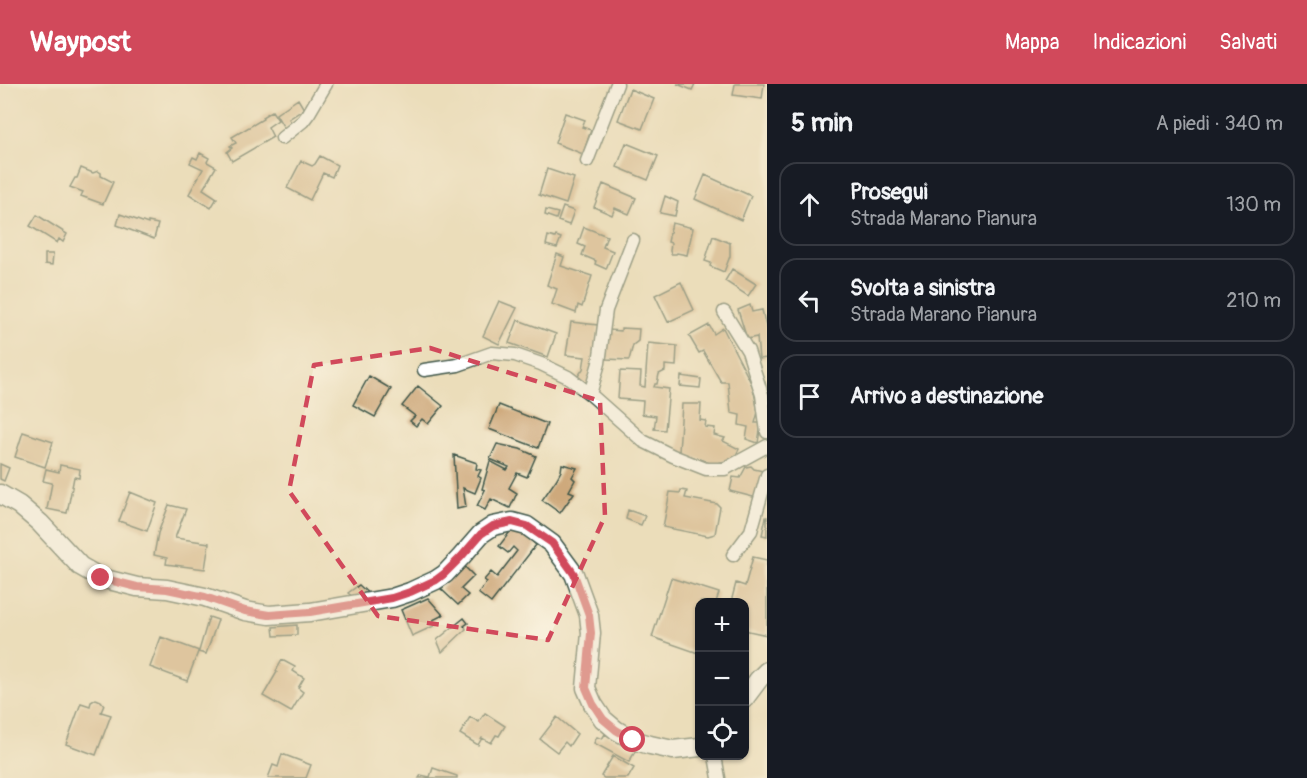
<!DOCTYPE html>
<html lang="it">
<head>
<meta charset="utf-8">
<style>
	:root { --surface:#171b24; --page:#242831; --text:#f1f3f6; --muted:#9ea1a6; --line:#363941; --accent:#d1495b }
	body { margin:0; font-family:Pangolin,sans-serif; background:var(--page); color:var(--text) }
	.controls { position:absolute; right:18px; bottom:18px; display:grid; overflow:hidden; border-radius:12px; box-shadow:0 2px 4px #0004 }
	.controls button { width:54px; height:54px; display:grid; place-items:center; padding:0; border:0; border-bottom:2px solid var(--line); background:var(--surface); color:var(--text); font:30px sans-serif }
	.stop { position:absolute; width:18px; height:18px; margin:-14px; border:4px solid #d1495b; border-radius:50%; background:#fff }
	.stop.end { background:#d1495b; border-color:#fff; box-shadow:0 2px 6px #0008 }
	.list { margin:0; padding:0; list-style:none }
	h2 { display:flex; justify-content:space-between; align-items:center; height:78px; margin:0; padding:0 24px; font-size:26px }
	h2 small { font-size:20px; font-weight:400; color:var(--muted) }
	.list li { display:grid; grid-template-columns:39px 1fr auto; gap:18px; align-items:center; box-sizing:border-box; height:84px; margin:0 12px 12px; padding:0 12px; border:2px solid var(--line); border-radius:18px }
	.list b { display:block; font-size:22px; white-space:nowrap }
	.list p { margin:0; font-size:20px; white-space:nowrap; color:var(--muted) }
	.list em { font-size:20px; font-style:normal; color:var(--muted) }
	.icon { flex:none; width:33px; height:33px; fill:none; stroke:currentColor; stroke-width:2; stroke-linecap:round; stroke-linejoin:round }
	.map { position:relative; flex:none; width:767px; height:694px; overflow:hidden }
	header { display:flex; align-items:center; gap:36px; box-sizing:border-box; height:84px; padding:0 30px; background:var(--accent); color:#fff }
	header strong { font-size:28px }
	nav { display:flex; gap:33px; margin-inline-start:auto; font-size:21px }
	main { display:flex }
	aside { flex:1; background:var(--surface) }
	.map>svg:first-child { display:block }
	.building { fill:#cea97c }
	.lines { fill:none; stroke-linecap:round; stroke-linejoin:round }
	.street-casing { stroke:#3e5548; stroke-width:15 }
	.secondary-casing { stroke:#3e5548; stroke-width:21 }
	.street { stroke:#fff; stroke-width:12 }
	.secondary { stroke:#fff; stroke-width:18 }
	.route { stroke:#d1495b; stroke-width:8 }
	.marked { fill:none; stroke:#d1495b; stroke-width:4.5; stroke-dasharray:12 8; stroke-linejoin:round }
</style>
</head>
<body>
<header>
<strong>Waypost</strong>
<nav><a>Mappa</a><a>Indicazioni</a><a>Salvati</a></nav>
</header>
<main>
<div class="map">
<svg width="767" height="694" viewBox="0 0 767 694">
	<rect width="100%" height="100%" fill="#fcf5e5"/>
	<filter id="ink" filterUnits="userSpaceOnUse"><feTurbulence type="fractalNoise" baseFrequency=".0167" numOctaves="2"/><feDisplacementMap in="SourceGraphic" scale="12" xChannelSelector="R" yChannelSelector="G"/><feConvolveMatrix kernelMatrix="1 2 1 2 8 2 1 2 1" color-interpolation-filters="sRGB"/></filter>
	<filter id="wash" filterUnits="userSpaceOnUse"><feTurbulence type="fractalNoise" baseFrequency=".008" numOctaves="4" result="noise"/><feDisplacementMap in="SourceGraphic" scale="24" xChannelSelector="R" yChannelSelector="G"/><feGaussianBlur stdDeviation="1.35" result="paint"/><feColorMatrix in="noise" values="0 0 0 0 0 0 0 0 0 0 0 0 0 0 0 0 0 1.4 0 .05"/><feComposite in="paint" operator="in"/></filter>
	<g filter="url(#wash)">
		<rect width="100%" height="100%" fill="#ebddba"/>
		<g id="blocks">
			<!-- building -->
			<path class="building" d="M677,0H695L692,6Z
				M735,0H764L762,15L733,11Z
				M630,5L654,15L642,45L618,36Z
				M298,15L304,25L289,35L292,39L284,44L276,30Z
				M272,27L278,36L268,43L273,53L232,77L227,68L232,64L230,62L236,59L232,53L263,35L262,33Z
				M565,29L585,36L582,43L591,46L583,70L555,59Z
				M626,59L658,72L648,96L617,83Z
				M200,69L209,74L207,78L216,83L203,105L217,114L211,124L189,110L203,85L190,79L193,73L197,75Z
				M320,72L337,81L332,93L323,89L310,116L287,104L301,77L312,82L315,80Z
				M81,84L93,89L98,87L101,89V92L113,98L103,120L81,112L83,108L70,103L75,94H77Z
				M547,85L574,94L566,120L539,111Z
				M705,91L751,112L741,136L695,115Z
				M603,100L636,114L629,130L615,124L612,131L594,123Z
				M665,112L678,118L675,132L660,129Z
				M563,123L574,127L569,141L558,137Z
				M546,126L558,129L556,135L545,131Z
				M120,130L148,140V138L158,140L154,155L117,141Z
				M37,131L67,150L63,158L59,155L57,159L30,142Z
				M672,139L693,144L687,171L677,169L676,170H671L670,167L671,159L668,158Z
				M584,143L607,152L603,163L613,167L606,185L595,180L596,177L582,171L585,163L578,160Z
				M548,152L555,154L556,152L561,154L557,164L546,161Z
				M713,152L730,159V172L724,188L710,182L711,179L705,177Z
				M45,170H53L52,181L45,180Z
				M557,170L564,173L561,182L592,192L582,223L578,221L576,229L552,220L557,205L547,201Z
				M732,185L756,200L748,212L725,197Z
				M681,198L694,226L668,238L655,211Z
				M499,217L517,224L499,260L483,252Z
				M750,221L752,228L762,226L767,247V274L759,275L757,253L747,255L738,226Z
				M518,236L556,250L548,273L509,259Z
				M571,238L598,241L590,301L587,302L576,295L583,285L585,273L566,271Z
				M709,241L714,250L723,244L753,303L758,328L755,339H761L758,359L746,355L748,343L739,341L740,331L731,329L728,298H721L703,267L699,269L689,252Z
				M621,244L639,245L638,257L633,261L629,276L606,275L609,246L621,247Z
				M648,259L677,262L676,282L665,281V287L659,290L657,300H655L654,303L669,305L665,346L654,345L656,332L642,330L643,317L618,315L620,287L641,288L640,302L645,303Z
				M369,292L391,305L375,333L353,321Z
				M681,292L701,295L700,304L680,302Z
				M418,302L443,322L428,340L422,335L416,342L410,337L415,332L402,322Z
				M682,320H701L700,336L706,337L705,343L715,344L714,351L725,354L723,357L739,365L734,375L713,380L679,368Z
				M499,321L547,340L538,364L489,345Z
				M23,348L53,358L45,383L15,373Z
				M497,360L520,365L536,372L527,393L517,389L509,404L517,409L510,424L491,415L485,426L477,422L485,406L482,405L490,377L507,386L509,383L490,375Z
				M454,371L477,379L476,385L481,386L478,392L481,394L475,409L463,404L466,423L457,425Z
				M0,380L9,384L4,397L0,395Z
				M562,380L577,384L572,393L575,396L569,407L574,409L560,429L542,416L556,396L561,387Z
				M60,381L80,385L79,394L74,393L67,429L47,425L52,399L43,397L46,385L59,388Z
				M751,382L754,385L763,387L757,414L730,407L733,393L740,394L746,383Z
				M681,406L687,407L685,414L717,420L720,423L715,450L708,452L663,443L670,408L680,409Z
				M130,408L157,419L147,447L119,437Z
				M169,421L186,425L175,454L209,459L205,485L166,480L167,474L154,471L158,449Z
				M628,426L645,432L641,441L626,435Z
				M766,433H767V452L762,451Z
				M513,444L520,446L536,461L491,519L478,509L487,498L484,496L491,488L497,493L517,467L513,463L508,469L499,462Z
				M753,473L767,476V551L744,546V518H731L736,499L745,502Z
				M463,481L474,492L461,505L468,511L458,521L441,505Z
				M671,494L719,509L716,518H700L698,569L652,553Z
				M359,501L371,512L356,515L348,509Z
				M428,514L443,531L433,536L436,541L412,552L401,526Z
				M209,533L218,536L206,570L198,568L187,597L150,583L161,553L199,567Z
				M464,534L468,539L464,542L466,545L442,568L437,556Z
				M297,541V551L274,552L273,543Z
				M282,576L295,583L293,587L304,594L298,604L303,608L291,628L263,612L277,588L276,587Z
				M96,615L101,617L104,621L101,628L111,631L96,671L66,660L81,619L90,622L91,618Z
				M485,629L505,642L499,652L496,651L491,659L482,654L478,661L460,650L470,633L479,638Z
				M557,633L577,650L569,662L565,658L557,668L540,655Z
				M605,650L636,666L629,678L594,659L597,653L602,655Z
				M282,670L311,681L306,694H268L273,681L278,683Z
				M613,672L634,684L628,694H604L601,692Z
				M433,684L457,692V694H419L421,691L430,693Z"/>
		</g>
	</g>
	<g filter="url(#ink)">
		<use href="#blocks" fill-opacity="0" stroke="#3e5548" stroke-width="1.5"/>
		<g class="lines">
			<!-- street casing -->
			<g class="street-casing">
				<path id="street" d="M282,54L303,37L309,29L326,0
					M587,77L617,0
					M724,228L748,267L762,311L767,348
					M424,286L458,281L492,269L515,271L541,280L568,293L590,310L643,357L673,372L706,385H725L767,362
					M590,310L599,279L606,226L633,156
					M733,471L751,447L767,391
					M715,672L719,694"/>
			</g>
			<!-- secondary casing -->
			<g class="secondary-casing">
				<path id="secondary" d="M0,410L19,421L40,439L80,482L101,494L137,503L167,505L205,513L245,527L269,531L310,528L392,514L410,508L436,496L445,490L461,473L481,450L493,442L512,438L527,442L552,460L574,490L589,531L591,549L586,604L593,620L603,635L616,646L633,656L650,661L673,666L700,663
					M744,615L759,595L767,587"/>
			</g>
			<!-- street -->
			<use href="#street" class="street"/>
			<!-- secondary -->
			<use href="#secondary" class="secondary"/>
		</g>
	</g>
	<g class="lines" filter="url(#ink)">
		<!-- route -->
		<path class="route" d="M101,494L137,503L167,505L205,513L245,527L269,531L310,528L392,514L410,508L436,496L444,490L461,473L481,450L493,442L512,438L527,442L552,459L574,490L589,531L591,549L586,604L593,620L603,635L616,646L633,656"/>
	</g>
	<!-- marked area -->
	<path d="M0 0H767V694H0ZM430,264L600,317L605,432L548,556L378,532L289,407L314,281Z" fill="#ebddba" fill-opacity=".55" fill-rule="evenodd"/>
	<path class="marked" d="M430,264L600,317L605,432L548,556L378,532L289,407L314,281Z"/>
</svg>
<div class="controls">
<button>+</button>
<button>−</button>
<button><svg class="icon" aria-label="locate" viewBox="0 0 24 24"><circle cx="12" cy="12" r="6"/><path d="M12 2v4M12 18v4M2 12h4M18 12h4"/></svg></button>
</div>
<div class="stop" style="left:633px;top:656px"></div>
<div class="stop end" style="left:101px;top:494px"></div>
</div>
<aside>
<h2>5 min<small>A piedi · 340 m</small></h2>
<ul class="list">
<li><svg class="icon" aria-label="ahead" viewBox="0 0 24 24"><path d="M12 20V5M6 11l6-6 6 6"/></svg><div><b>Prosegui</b><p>Strada Marano Pianura</p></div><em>130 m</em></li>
<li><svg class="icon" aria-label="left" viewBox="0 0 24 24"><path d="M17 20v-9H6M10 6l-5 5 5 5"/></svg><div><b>Svolta a sinistra</b><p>Strada Marano Pianura</p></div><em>210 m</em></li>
<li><svg class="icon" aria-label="arrive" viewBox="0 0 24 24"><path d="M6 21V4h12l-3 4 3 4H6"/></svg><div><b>Arrivo a destinazione</b></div></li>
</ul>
</aside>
</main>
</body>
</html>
